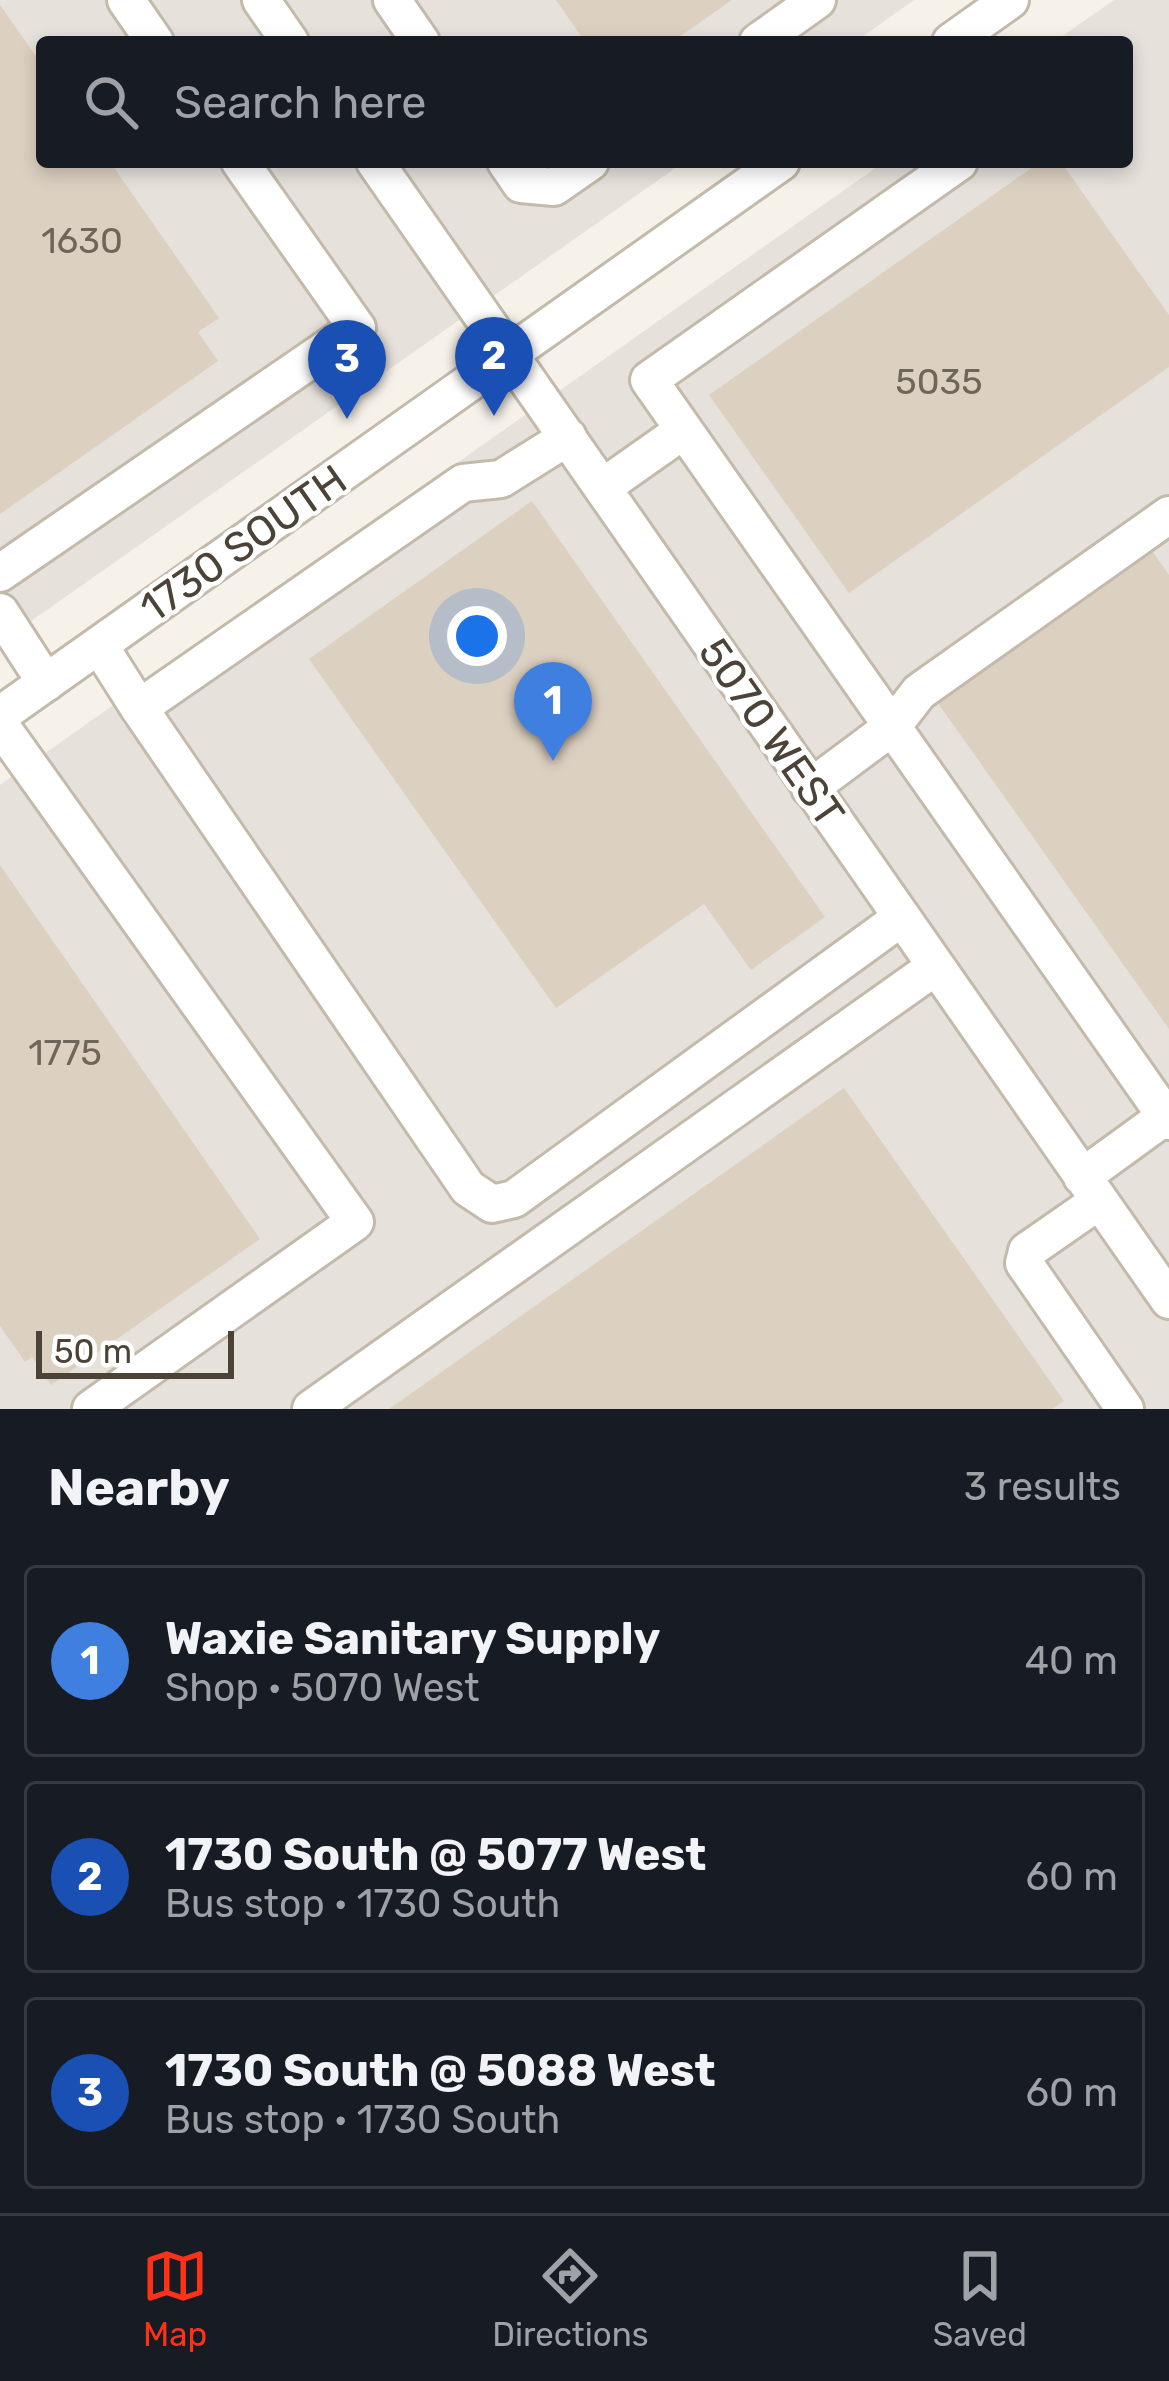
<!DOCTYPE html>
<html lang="en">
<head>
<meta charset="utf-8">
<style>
	:root { --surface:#171b24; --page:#242831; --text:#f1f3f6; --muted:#9ea1a6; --line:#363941; --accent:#ff3218 }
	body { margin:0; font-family:Rubik,sans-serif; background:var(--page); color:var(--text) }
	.scale { position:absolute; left:36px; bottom:30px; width:198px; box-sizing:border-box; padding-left:12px; border:6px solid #4b4337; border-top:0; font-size:33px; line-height:42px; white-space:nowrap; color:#4b4337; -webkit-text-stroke:9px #fff; paint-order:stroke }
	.you { position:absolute; left:477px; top:636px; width:42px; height:42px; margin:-30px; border:9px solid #fff; border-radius:50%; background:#1a73e8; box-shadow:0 0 0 18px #1a73e833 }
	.badge { display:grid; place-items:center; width:78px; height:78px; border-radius:50%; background:var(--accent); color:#fff; font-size:39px; font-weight:700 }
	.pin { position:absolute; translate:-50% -99px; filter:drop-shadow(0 3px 6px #0008) }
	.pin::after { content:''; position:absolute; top:63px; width:42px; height:36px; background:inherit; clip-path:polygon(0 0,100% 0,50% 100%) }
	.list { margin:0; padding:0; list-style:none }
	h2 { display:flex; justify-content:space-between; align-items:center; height:156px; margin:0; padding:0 48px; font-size:51px }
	h2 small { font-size:39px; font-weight:400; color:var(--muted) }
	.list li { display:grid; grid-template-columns:78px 1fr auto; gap:36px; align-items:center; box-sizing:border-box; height:192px; margin:0 24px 24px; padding:0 24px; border:3px solid var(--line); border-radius:12px }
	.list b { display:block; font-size:45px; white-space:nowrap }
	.list p { margin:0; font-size:39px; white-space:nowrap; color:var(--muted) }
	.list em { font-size:39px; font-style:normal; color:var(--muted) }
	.icon { flex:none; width:66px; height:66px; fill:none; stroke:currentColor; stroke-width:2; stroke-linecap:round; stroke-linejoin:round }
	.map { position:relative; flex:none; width:1169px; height:1409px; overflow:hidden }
	.search { position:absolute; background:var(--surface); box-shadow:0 6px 18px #0003; left:36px; right:36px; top:36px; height:132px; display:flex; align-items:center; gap:30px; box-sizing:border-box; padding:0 42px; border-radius:12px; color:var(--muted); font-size:45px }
	.sheet { height:804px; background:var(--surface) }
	nav { display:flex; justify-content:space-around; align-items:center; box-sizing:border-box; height:168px; border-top:3px solid var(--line); background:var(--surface); font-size:33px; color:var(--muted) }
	nav a { display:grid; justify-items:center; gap:6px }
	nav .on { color:var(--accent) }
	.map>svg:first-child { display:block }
	.industrial { fill:#e6e1db }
	.building { fill:#dcd0c1 }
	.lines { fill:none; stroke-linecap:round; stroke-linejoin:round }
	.minor-casing { stroke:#c3baab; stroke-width:42 }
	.minor { stroke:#fff; stroke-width:36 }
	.labels { text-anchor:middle; stroke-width:9; stroke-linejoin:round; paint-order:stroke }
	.number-label { font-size:36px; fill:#6f665a }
	.street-label { font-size:42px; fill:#4b4337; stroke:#fff }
</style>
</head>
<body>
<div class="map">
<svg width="1169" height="1409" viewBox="0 0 1169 1409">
	<rect width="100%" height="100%" fill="#f6f2ea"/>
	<!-- industrial -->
	<path class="industrial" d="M0,0H914L855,42H42V162H684L0,643Z
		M1114,0H1169V1409H0V785L884,162H1127V42H1054Z"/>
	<!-- building -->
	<path class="building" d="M556,0H732L672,42H585Z
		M0,5L42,65V162H110L219,318L198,332L218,361L0,514Z
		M1040,162H1061L1169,315V367L849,593L709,395Z
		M532,501L825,917L751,970L704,904L556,1008L309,659Z
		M1150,548L1169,575V1029L935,699Z
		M0,865L260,1239L51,1385L32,1357L25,1362L0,1326Z
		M844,1088L1064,1401L1052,1409H389Z"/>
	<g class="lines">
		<!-- minor casing -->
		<g class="minor-casing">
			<path id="minor" d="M126,0L155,42
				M261,0L290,42
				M392,0L421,42
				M758,42L817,0
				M951,42L1010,0
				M375,162L1169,1300
				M506,162L521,184L554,187L590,162
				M959,162L649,380L1169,1121
				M603,487L684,430
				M0,573L357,328L240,162
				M0,612L46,683
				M99,645L139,708L463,483L501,479L568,437
				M139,708L468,1188L492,1204L514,1199L901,918
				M0,715L781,162
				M0,725L355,1222L91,1409
				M810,788L892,727L919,692L1169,515
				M1082,1177L1166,1116
				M1099,1201L1027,1251L1024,1263L1125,1409
				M311,1409L935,967"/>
		</g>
		<!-- minor -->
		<use href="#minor" class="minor"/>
	</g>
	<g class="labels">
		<!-- number labels -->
		<g class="number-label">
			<text x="82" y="253">1630</text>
			<text x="939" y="394">5035</text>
			<text x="65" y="1065">1775</text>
		</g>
		<!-- street labels -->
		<g class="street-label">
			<text transform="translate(243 543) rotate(-35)" y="15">1730 SOUTH</text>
			<text transform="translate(772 732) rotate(55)" y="15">5070 WEST</text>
		</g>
	</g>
</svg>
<div class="scale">50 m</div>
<div class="you"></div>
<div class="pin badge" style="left:553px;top:761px;background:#3f7fe0">1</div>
<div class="pin badge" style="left:494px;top:416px;background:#1a4fb4">2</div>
<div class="pin badge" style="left:347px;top:419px;background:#1a4fb4">3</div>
<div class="search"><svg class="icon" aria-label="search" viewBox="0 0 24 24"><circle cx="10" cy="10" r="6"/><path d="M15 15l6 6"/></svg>Search here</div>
</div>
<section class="sheet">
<h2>Nearby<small>3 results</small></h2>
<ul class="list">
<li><span class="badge" style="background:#3f7fe0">1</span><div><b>Waxie Sanitary Supply</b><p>Shop · 5070 West</p></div><em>40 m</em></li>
<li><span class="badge" style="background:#1a4fb4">2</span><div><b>1730 South @ 5077 West</b><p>Bus stop · 1730 South</p></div><em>60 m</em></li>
<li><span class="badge" style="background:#1a4fb4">3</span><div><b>1730 South @ 5088 West</b><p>Bus stop · 1730 South</p></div><em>60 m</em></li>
</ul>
</section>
<nav>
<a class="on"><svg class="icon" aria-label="map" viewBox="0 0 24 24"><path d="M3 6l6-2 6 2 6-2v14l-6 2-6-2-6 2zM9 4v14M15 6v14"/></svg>Map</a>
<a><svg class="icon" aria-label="directions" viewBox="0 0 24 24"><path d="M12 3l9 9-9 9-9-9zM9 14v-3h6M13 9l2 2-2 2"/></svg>Directions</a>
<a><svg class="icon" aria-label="saved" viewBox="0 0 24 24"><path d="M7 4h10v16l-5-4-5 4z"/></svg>Saved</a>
</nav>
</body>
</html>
